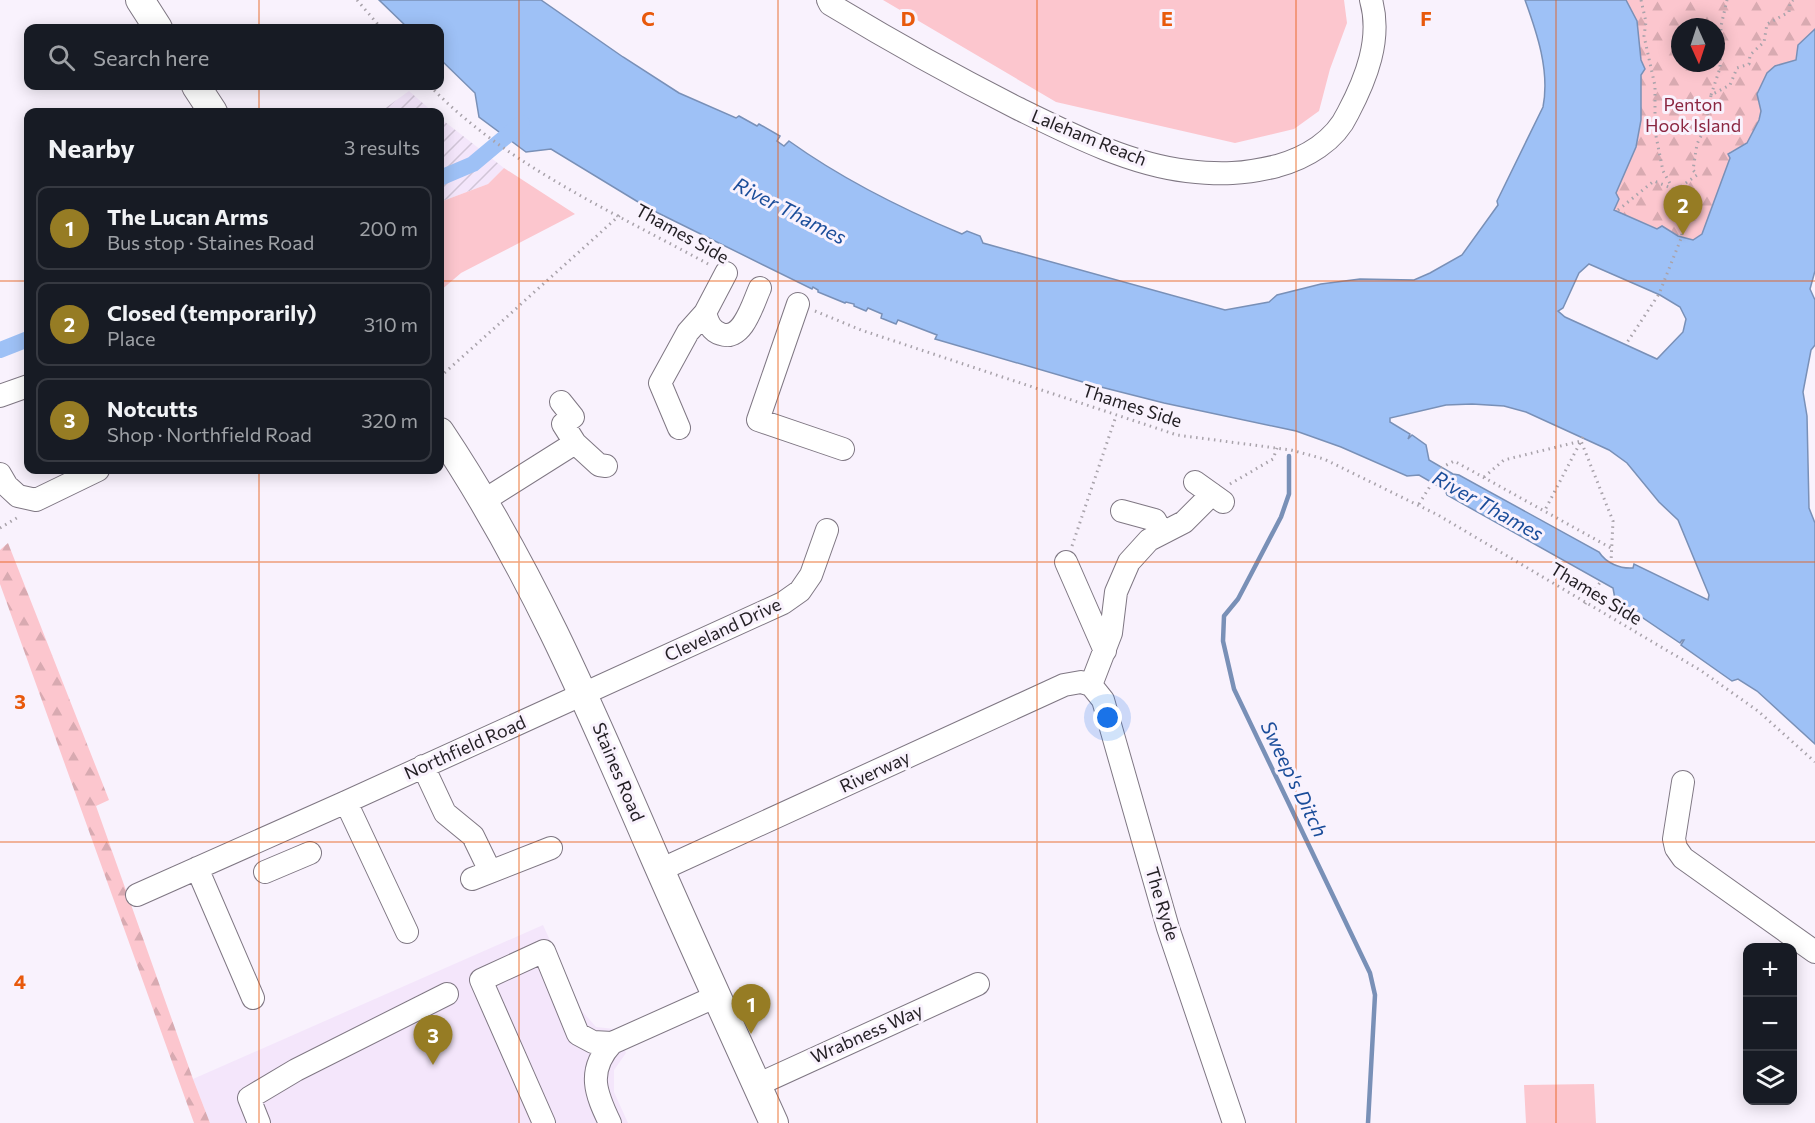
<!DOCTYPE html>
<html lang="en">
<head>
<meta charset="utf-8">
<style>
	:root { --surface:#171b24; --page:#242831; --text:#f1f3f6; --muted:#9ea1a6; --line:#363941; --accent:#967c24 }
	body { margin:0; font-family:Commissioner,sans-serif; background:var(--page); color:var(--text) }
	.controls { position:absolute; right:18px; bottom:18px; display:grid; overflow:hidden; border-radius:12px; box-shadow:0 3px 15px #0003 }
	.controls button { width:54px; height:54px; display:grid; place-items:center; padding:0; border:0; border-bottom:2px solid var(--line); background:var(--surface); color:var(--text); font:30px sans-serif }
	.compass { position:absolute; left:1671px; top:18px; width:54px; height:54px; border-radius:50%; background:var(--surface); box-shadow:0 3px 15px #0003; rotate:177deg }
	.you { position:absolute; left:1108px; top:718px; width:21px; height:21px; margin:-15px; border:4px solid #fff; border-radius:50%; background:#1a73e8; box-shadow:0 0 0 9px #1a73e833 }
	.badge { display:grid; place-items:center; width:39px; height:39px; border-radius:50%; background:var(--accent); color:#fff; font-size:20px; font-weight:700 }
	.pin { position:absolute; translate:-50% -50px; filter:drop-shadow(0 2px 3px #0008) }
	.pin::after { content:''; position:absolute; top:32px; width:21px; height:18px; background:inherit; clip-path:polygon(0 0,100% 0,50% 100%) }
	.list { margin:0; padding:0; list-style:none }
	h2 { display:flex; justify-content:space-between; align-items:center; height:78px; margin:0; padding:0 24px; font-size:26px }
	h2 small { font-size:20px; font-weight:400; color:var(--muted) }
	.list li { display:grid; grid-template-columns:39px 1fr auto; gap:18px; align-items:center; box-sizing:border-box; height:84px; margin:0 12px 12px; padding:0 12px; border:2px solid var(--line); border-radius:12px }
	.list b { display:block; font-size:22px; white-space:nowrap }
	.list p { margin:0; font-size:20px; white-space:nowrap; color:var(--muted) }
	.list em { font-size:20px; font-style:normal; color:var(--muted) }
	.icon { flex:none; width:33px; height:33px; fill:none; stroke:currentColor; stroke-width:2; stroke-linecap:round; stroke-linejoin:round }
	.map { position:relative; flex:none; width:1815px; height:1123px; overflow:hidden }
	.search { position:absolute; background:var(--surface); box-shadow:0 3px 15px #0003; left:24px; top:24px; width:420px; height:66px; display:flex; align-items:center; gap:15px; box-sizing:border-box; padding:0 21px; border-radius:12px; color:var(--muted); font-size:22px }
	.panel { position:absolute; background:var(--surface); box-shadow:0 3px 15px #0003; left:24px; top:108px; width:420px; height:366px; border-radius:12px }
	.map>svg:first-child { display:block }
	.built { fill:#f4e6fb }
	.industrial { fill:url(#industrial-furrows) }
	.green { fill:#fcc6ce }
	.forest { fill:url(#forest-firs); fill-rule:evenodd }
	.water { fill:#9ec1f6; stroke:#7990b7; stroke-width:1.5; fill-rule:evenodd }
	.lines { fill:none; stroke-linecap:round; stroke-linejoin:round }
	.stream { stroke:#7990b7; stroke-width:4.5 }
	.canal { stroke:#9ec1f6; stroke-width:16 }
	.minor-casing { stroke:#7f7783; stroke-width:24 }
	.major-casing { stroke:#7f7783; stroke-width:30 }
	.path { stroke:#a9a3ab; stroke-width:3; stroke-dasharray:1.5 4.5; stroke-linecap:butt }
	.minor { stroke:#fff; stroke-width:22 }
	.major { stroke:#fff; stroke-width:28 }
	.grid { fill:none; stroke:#e8590c; stroke-width:1.5; stroke-opacity:0.55 }
	.labels { text-anchor:middle; stroke-width:6; stroke-linejoin:round; paint-order:stroke }
	.park-label { font-size:18px; fill:#8b2641; stroke:#f9f2fd }
	.street-label { font-size:18px; fill:#221e23; stroke:#f9f2fd }
	.water-label { font-size:20px; font-style:italic; fill:#1b4d9a; stroke:#f9f2fd }
	.grid-label { font-size:20px; text-anchor:middle; font-weight:bold; fill:#e8590c; stroke:#f9f2fd; stroke-width:6; stroke-linejoin:round; paint-order:stroke }
</style>
</head>
<body>
<div class="map">
<svg width="1815" height="1123" viewBox="0 0 1815 1123">
	<defs>
		<pattern id="industrial-furrows" width="10" height="10" patternUnits="userSpaceOnUse" patternTransform="scale(1.5)"><rect width="10" height="10" fill="#f4e6fb"/><path d="M-1 1l2-2M0 10L10 0M9 11l2-2" fill="none" stroke="#d1c5d7"/></pattern>
		<pattern id="forest-firs" width="22" height="20" patternUnits="userSpaceOnUse" patternTransform="scale(1.5)"><rect width="22" height="20" fill="#fcc6ce"/><path d="M5 1l3.5 6h-7zM16 11l3.5 6h-7z" fill="#d8aab1"/></pattern>
	</defs>
	<rect width="100%" height="100%" fill="#f9f2fd"/>
	<!-- built -->
	<path class="built" d="M543,925L582,1011L596,1027L615,1029L626,1053L614,1070V1092L628,1123H210L193,1079Z"/>
	<!-- industrial -->
	<path class="industrial" d="M409,91L433,112H380Z
		M440,118L504,168L488,184L440,202Z"/>
	<!-- green -->
	<path class="green" d="M883,0H1344L1347,23L1330,69L1319,111L1294,129L1235,143L1056,102Z
		M504,168L575,214L461,273L440,291V202L488,184Z
		M1594,1084L1596,1123H1526L1524,1085Z"/>
	<!-- forest -->
	<path class="forest" d="M1626,0H1815V29L1798,45L1796,60L1790,63L1775,66L1758,101L1762,111L1759,120L1747,143L1730,152V158L1702,235L1693,240L1658,229L1614,210L1619,200L1616,193L1636,147L1641,120V75L1644,69ZM1680,27H1716V63H1680Z
		M8,543L109,800L96,806L193,1079L210,1123H194L0,584V550Z"/>
	<!-- water -->
	<path class="water" d="M379,0H541L623,57L679,93L736,118L739,116L757,126L759,124L780,136L777,141L784,146L789,141C842,179 902,209 962,234L967,231L980,236L983,243L1225,310L1269,302L1277,295L1321,284L1360,279L1414,280L1430,273L1462,255L1498,205L1497,201L1543,107C1550,71 1537,33 1525,0H1626L1637,21L1641,60L1645,69L1641,75V120L1636,147L1616,193L1619,199L1614,210L1657,229L1662,226L1678,236L1693,240L1702,234L1730,158L1728,154L1747,143L1759,120L1761,111L1757,94L1767,73L1775,66L1796,60L1798,45L1815,29V271L1810,289L1815,300V345L1811,350L1803,392L1807,416L1809,508L1815,523V744L1757,691L1738,679L1732,681L1681,645L1684,640H1682L1680,643L1615,599L1613,588L1447,495L1445,490L1419,475L1407,476L1341,447L1296,431L1164,403L1093,385L935,339L937,335L898,320L896,324L881,318L882,314L868,308L866,311L854,306V304L846,302L845,303L818,292V290L813,287L812,289L648,208L551,149L526,152L479,117L475,93L440,59V28H408ZM1589,264L1660,295L1680,307L1686,319L1683,332L1657,359L1565,317L1558,311L1563,308L1579,273ZM1472,404L1504,406L1526,412L1609,450L1627,463L1659,502L1678,520L1709,595L1708,600L1634,564L1633,568C1620,569 1606,563 1599,552L1459,475L1453,474L1429,460L1426,445L1412,435L1408,439L1410,434L1390,422V418L1446,405Z"/>
	<g class="lines">
		<!-- stream -->
		<path class="stream" d="M1289,456V494L1281,517L1238,599L1224,616L1223,641L1234,689L1370,973L1375,995L1368,1123"/>
		<!-- canal -->
		<path class="canal" d="M440,178L473,164L522,123
			M0,350L28,339"/>
		<!-- minor casing -->
		<g class="minor-casing">
			<path id="minor" d="M828,0L830,4C891,41 954,76 1017,108C1070,134 1128,164 1187,171C1221,175 1244,174 1277,166C1306,158 1335,141 1348,113C1366,79 1382,39 1371,0
				M726,273L705,313C708,323 711,331 721,334C743,342 753,303 760,288
				M798,304L758,420L843,449
				M0,396L28,386
				M561,402L573,417L563,424L575,443
				M679,428L660,383L688,332L705,313
				M0,474L7,486L18,496L36,500L98,470
				M1195,482L1223,502
				M483,501L575,443L599,465L606,466
				M1122,511L1155,520L1162,533
				M1066,562L1105,651
				M1091,685L1103,700L1168,928L1234,1123
				M1091,685L1111,633L1116,592L1129,562L1149,540L1184,522L1212,494
				M423,766L445,813L473,836L490,871
				M1683,782L1674,839L1676,848L1683,858L1815,952
				M346,802L407,932
				M197,868L253,998
				M660,870L1064,685L1081,682L1091,685
				M265,872L310,853
				M472,879L551,848
				M137,895L346,802L783,603L800,591L811,575L827,530
				M612,1043L717,996
				M757,1085L978,984
				M259,1123L249,1098L296,1070L447,994
				M544,1123L481,980L544,951L578,1034L593,1042L612,1043C586,1071 596,1094 610,1123"/>
		</g>
		<!-- major casing -->
		<g class="major-casing">
			<path id="major" d="M140,0L158,28
				M196,86L213,112
				M440,432C529,565 588,703 651,849C691,941 733,1032 774,1123"/>
		</g>
		<!-- path -->
		<path class="path" d="M357,0L381,28
			M1641,0L1646,22L1644,36L1655,86V131L1663,171L1672,187
			M430,86C506,165 615,213 710,265
			M1711,95L1720,68L1721,26L1727,0
			M1676,190L1697,175L1693,170L1697,144L1705,128L1711,95L1730,85L1737,68L1749,64L1750,55L1764,42L1767,24L1789,12L1790,3L1793,0
			M1618,210L1654,181L1676,190L1682,236L1659,294L1626,344
			M815,311L861,330L1177,435L1291,450L1324,459L1438,515L1700,670L1758,711L1815,762
			M440,377L620,215
			M1583,437L1581,441L1613,521L1611,562
			M1441,468L1454,461L1611,548
			M1484,477L1504,460L1581,441L1545,510
			M1230,484L1273,459L1277,448
			M1419,504L1432,483
			M0,528L20,516
			M1072,546L1116,416
			M1585,604L1601,581"/>
		<!-- minor -->
		<use href="#minor" class="minor"/>
		<!-- major -->
		<use href="#major" class="major"/>
	</g>
	<!-- grid -->
	<path class="grid" d="M259,0V28M519,0V1123M778,0V1123M1037,0V1123M1296,0V1123M1556,0V1123M259,86V112M0,281H28M440,281H1815M259,470V1123M0,562H1815M0,842H1815"/>
	<g class="labels">
		<!-- park labels -->
		<g class="park-label">
			<text x="1693" y="111">Penton<tspan x="1693" dy="21">Hook Island</tspan></text>
		</g>
		<!-- street labels -->
		<g class="street-label">
			<text transform="translate(1089 138) rotate(22)" y="6">Laleham Reach</text>
			<text transform="translate(682 234) rotate(29)" y="6">Thames Side</text>
			<text transform="translate(1132 406) rotate(18)" y="6">Thames Side</text>
			<text transform="translate(1596 594) rotate(31)" y="6">Thames Side</text>
			<text transform="translate(723 630) rotate(-25)" y="6">Cleveland Drive</text>
			<text transform="translate(465 748) rotate(-24)" y="6">Northfield Road</text>
			<text transform="translate(618 772) rotate(67)" y="6">Staines Road</text>
			<text transform="translate(875 772) rotate(-25)" y="6">Riverway</text>
			<text transform="translate(1162 904) rotate(73)" y="6">The Ryde</text>
			<text transform="translate(867 1034) rotate(-24)" y="6">Wrabness Way</text>
		</g>
		<!-- water labels -->
		<g class="water-label">
			<text transform="translate(790 211) rotate(27)" y="7">River Thames</text>
			<text transform="translate(1488 506) rotate(29)" y="7">River Thames</text>
			<text transform="translate(1294 779) rotate(64)" y="7">Sweep's Ditch</text>
		</g>
	</g>
	<g class="grid-label">
		<text x="648" y="26">C</text>
		<text x="908" y="26">D</text>
		<text x="1167" y="26">E</text>
		<text x="1426" y="26">F</text>
		<text x="20" y="709">3</text>
		<text x="20" y="989">4</text>
	</g>
</svg>
<div class="controls">
<button>+</button>
<button>−</button>
<button><svg class="icon" aria-label="layers" viewBox="0 0 24 24"><path d="M12 4l9 5-9 5-9-5zM3 14l9 5 9-5"/></svg></button>
</div>
<svg class="compass" viewBox="-18 -18 36 36"><path d="M0-13l5 13h-10z" fill="#e53935"/><path d="M0 13l5-13h-10z" fill="#9ea1a6"/></svg>
<div class="you"></div>
<div class="pin badge" style="left:751px;top:1034px">1</div>
<div class="pin badge" style="left:1683px;top:235px">2</div>
<div class="pin badge" style="left:433px;top:1065px">3</div>
<div class="search"><svg class="icon" aria-label="search" viewBox="0 0 24 24"><circle cx="10" cy="10" r="6"/><path d="M15 15l6 6"/></svg>Search here</div>
<section class="panel">
<h2>Nearby<small>3 results</small></h2>
<ul class="list">
<li><span class="badge">1</span><div><b>The Lucan Arms</b><p>Bus stop · Staines Road</p></div><em>200 m</em></li>
<li><span class="badge">2</span><div><b>Closed (temporarily)</b><p>Place</p></div><em>310 m</em></li>
<li><span class="badge">3</span><div><b>Notcutts</b><p>Shop · Northfield Road</p></div><em>320 m</em></li>
</ul>
</section>
</div>
</body>
</html>
